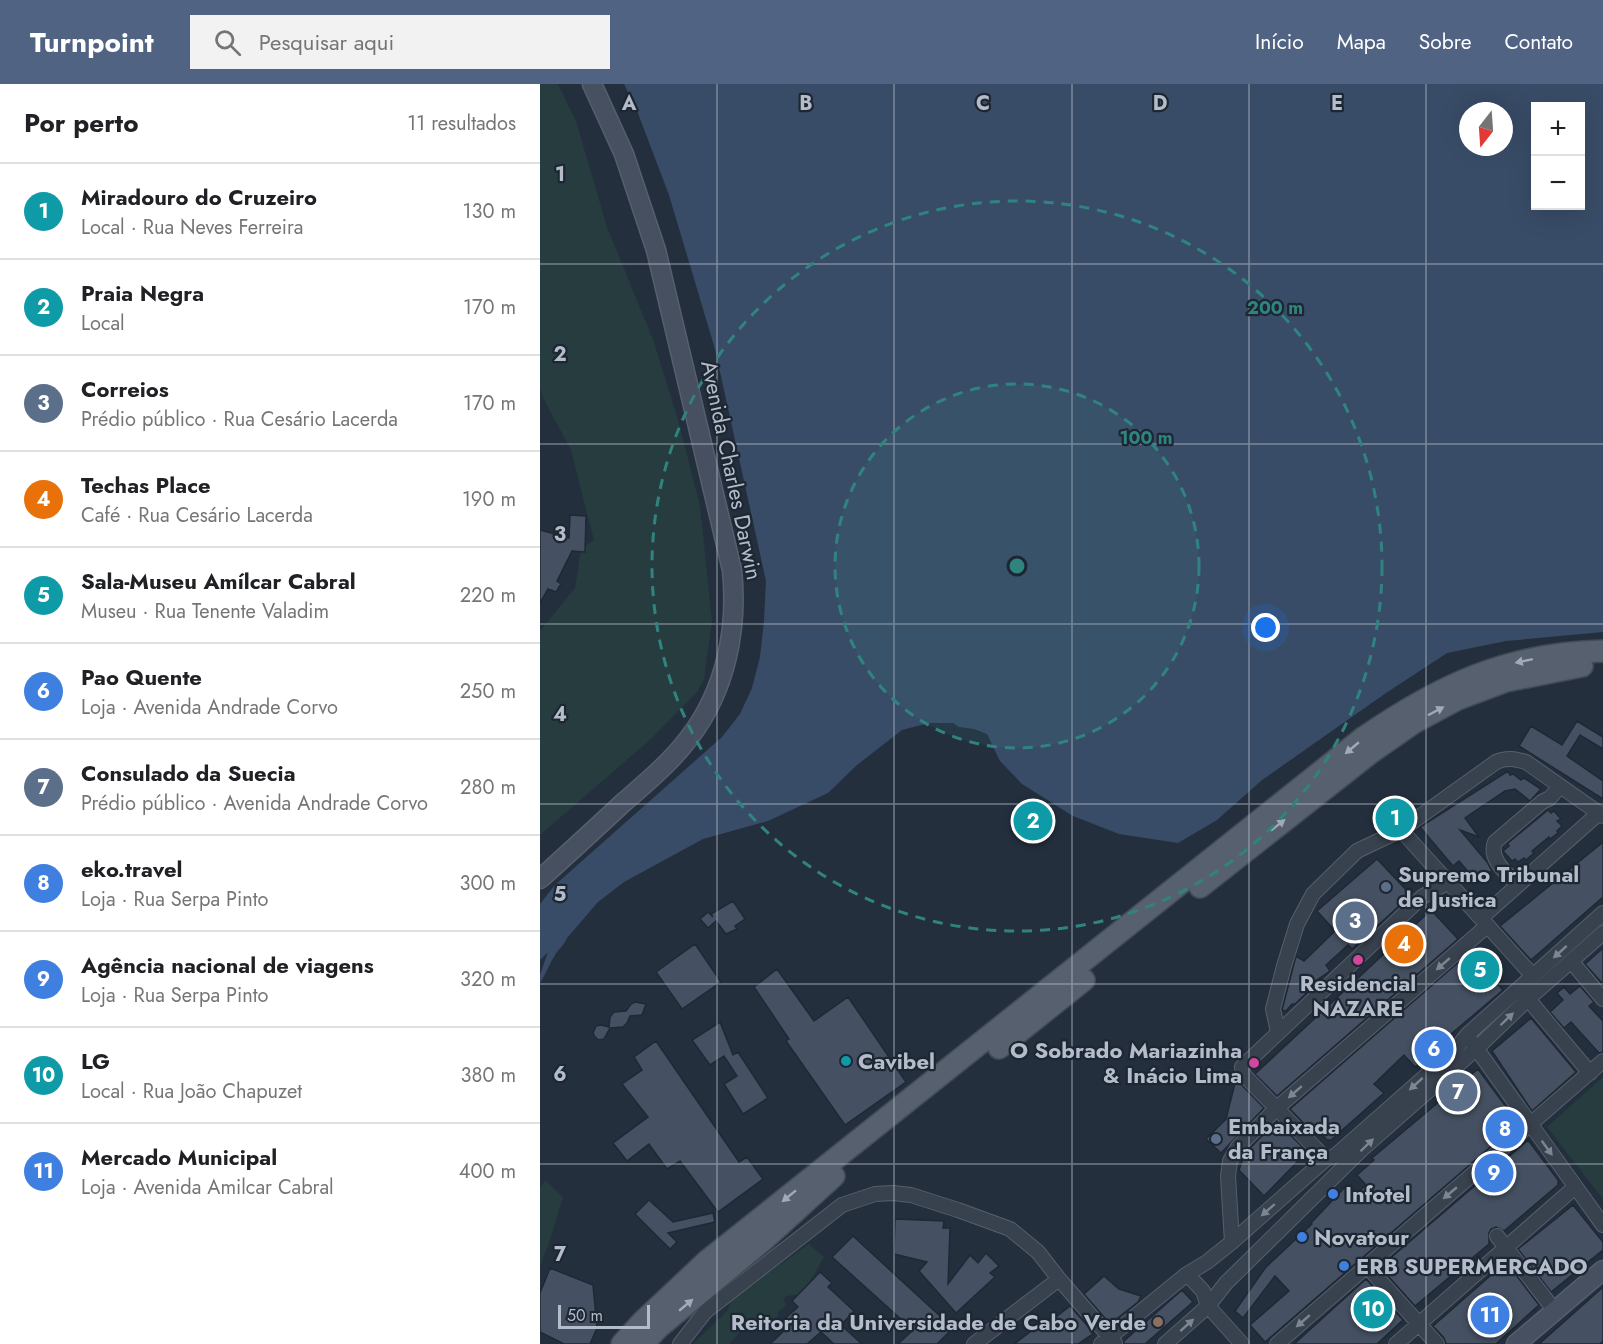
<!DOCTYPE html>
<html lang="pt">
<head>
<meta charset="utf-8">
<style>
	:root { --surface:#fff; --page:#f2f2f2; --text:#202124; --muted:#757577; --line:#e0e0e0; --accent:#506383 }
	body { margin:0; font-family:Jost,sans-serif; background:var(--page); color:var(--text) }
	.controls { position:absolute; right:18px; top:18px; display:grid; overflow:hidden; border-radius:0px; box-shadow:0 6px 24px #0002 }
	.controls button { width:54px; height:54px; display:grid; place-items:center; padding:0; border:0; border-bottom:2px solid var(--line); background:var(--surface); color:var(--text); font:30px sans-serif }
	.compass { position:absolute; left:919px; top:18px; width:54px; height:54px; border-radius:50%; background:var(--surface); box-shadow:0 6px 24px #0002; rotate:197deg }
	.scale { position:absolute; left:18px; bottom:15px; width:92px; box-sizing:border-box; padding-left:6px; border:3px solid #b4bcc9; border-top:0; font-size:16px; line-height:21px; white-space:nowrap; color:#b4bcc9; -webkit-text-stroke:4px #1d2633; paint-order:stroke }
	.you { position:absolute; left:726px; top:544px; width:21px; height:21px; margin:-15px; border:4px solid #fff; border-radius:50%; background:#1a73e8; box-shadow:0 0 0 9px #1a73e833 }
	.badge { display:grid; place-items:center; width:39px; height:39px; border-radius:50%; background:var(--accent); color:#fff; font-size:20px; font-weight:700 }
	.pin { position:absolute; translate:-50% -50%; border:3px solid #fff; box-shadow:0 2px 6px #0006 }
	.list { margin:0; padding:0; list-style:none }
	h2 { display:flex; justify-content:space-between; align-items:center; height:78px; margin:0; padding:0 24px; font-size:26px }
	h2 small { font-size:20px; font-weight:400; color:var(--muted) }
	.list li { display:grid; grid-template-columns:39px 1fr auto; gap:18px; align-items:center; box-sizing:border-box; height:96px; padding:0 24px; border-top:2px solid var(--line) }
	.list b { display:block; font-size:22px; white-space:nowrap }
	.list p { margin:0; font-size:20px; white-space:nowrap; color:var(--muted) }
	.list em { font-size:20px; font-style:normal; color:var(--muted) }
	.icon { flex:none; width:33px; height:33px; fill:none; stroke:currentColor; stroke-width:2; stroke-linecap:round; stroke-linejoin:round }
	.map { position:relative; flex:none; width:1063px; height:1260px; overflow:hidden }
	header { display:flex; align-items:center; gap:36px; box-sizing:border-box; height:84px; padding:0 30px; background:var(--accent); color:#fff }
	header strong { font-size:28px }
	nav { display:flex; gap:33px; margin-inline-start:auto; font-size:21px }
	.search { width:420px; height:54px; background:var(--page); display:flex; align-items:center; gap:15px; box-sizing:border-box; padding:0 21px; border-radius:0px; color:var(--muted); font-size:22px }
	main { display:flex }
	aside { flex:1; background:var(--surface) }
	.map>svg:first-child { display:block }
	.green { fill:#263c3f }
	.water { fill:#394c67; fill-rule:evenodd }
	.building { fill:#455162; stroke:#1f2835; stroke-width:1.5 }
	.lines { fill:none; stroke-linecap:round; stroke-linejoin:round }
	.street-casing { stroke:#565f6c; stroke-width:16 }
	.secondary-casing { stroke:#565f6c; stroke-width:21 }
	.primary-casing { stroke:#414a57; stroke-width:24 }
	.street { stroke:#38414e; stroke-width:14 }
	.secondary { stroke:#465061; stroke-width:18 }
	.primary { stroke:#56606e; stroke-width:21 }
	.oneway { fill:#a1aab7 }
	.oneway2 { fill:#7c8592 }
	.grid { fill:none; stroke:#b4bcc9; stroke-width:1.5; stroke-opacity:0.55 }
	.ring { fill:none; stroke:#308480; stroke-width:3; stroke-dasharray:10 8 }
	.service-dot { fill:#5c6f8a; stroke:#1d2633; stroke-width:2 }
	.hotel-dot { fill:#d1479c; stroke:#1d2633; stroke-width:2 }
	.culture-dot { fill:#0f9aa8; stroke:#1d2633; stroke-width:2 }
	.shop-dot { fill:#3f7fe0; stroke:#1d2633; stroke-width:2 }
	.education-dot { fill:#8d6e63; stroke:#1d2633; stroke-width:2 }
	.labels { text-anchor:middle; stroke-width:4.5; stroke-linejoin:round; paint-order:stroke }
	.street-label { font-size:22px; fill:#b4bcc9; stroke:#1d2633 }
	.poi-label { font-size:22px; font-weight:bold; fill:#b4bcc9; stroke:#1d2633; text-anchor:start }
	.grid-label { font-size:20px; text-anchor:middle; font-weight:bold; fill:#b4bcc9; stroke:#1d2633; stroke-width:4.5; stroke-linejoin:round; paint-order:stroke }
	.centre { fill:#308480; stroke:#1d2633; stroke-width:3 }
	.ring-label { font-size:18px; text-anchor:middle; font-weight:bold; fill:#308480; stroke:#1d2633; stroke-width:4.5; stroke-linejoin:round; paint-order:stroke }
</style>
</head>
<body>
<header>
<strong>Turnpoint</strong>
<div class="search"><svg class="icon" aria-label="search" viewBox="0 0 24 24"><circle cx="10" cy="10" r="6"/><path d="M15 15l6 6"/></svg>Pesquisar aqui</div>
<nav><a>Início</a><a>Mapa</a><a>Sobre</a><a>Contato</a></nav>
</header>
<main>
<aside>
<h2>Por perto<small>11 resultados</small></h2>
<ul class="list">
<li><span class="badge" style="background:#0f9aa8">1</span><div><b>Miradouro do Cruzeiro</b><p>Local · Rua Neves Ferreira</p></div><em>130 m</em></li>
<li><span class="badge" style="background:#0f9aa8">2</span><div><b>Praia Negra</b><p>Local</p></div><em>170 m</em></li>
<li><span class="badge" style="background:#5c6f8a">3</span><div><b>Correios</b><p>Prédio público · Rua Cesário Lacerda</p></div><em>170 m</em></li>
<li><span class="badge" style="background:#e8710a">4</span><div><b>Techas Place</b><p>Café · Rua Cesário Lacerda</p></div><em>190 m</em></li>
<li><span class="badge" style="background:#0f9aa8">5</span><div><b>Sala-Museu Amílcar Cabral</b><p>Museu · Rua Tenente Valadim</p></div><em>220 m</em></li>
<li><span class="badge" style="background:#3f7fe0">6</span><div><b>Pao Quente</b><p>Loja · Avenida Andrade Corvo</p></div><em>250 m</em></li>
<li><span class="badge" style="background:#5c6f8a">7</span><div><b>Consulado da Suecia</b><p>Prédio público · Avenida Andrade Corvo</p></div><em>280 m</em></li>
<li><span class="badge" style="background:#3f7fe0">8</span><div><b>eko.travel</b><p>Loja · Rua Serpa Pinto</p></div><em>300 m</em></li>
<li><span class="badge" style="background:#3f7fe0">9</span><div><b>Agência nacional de viagens</b><p>Loja · Rua Serpa Pinto</p></div><em>320 m</em></li>
<li><span class="badge" style="background:#0f9aa8">10</span><div><b>LG</b><p>Local · Rua João Chapuzet</p></div><em>380 m</em></li>
<li><span class="badge" style="background:#3f7fe0">11</span><div><b>Mercado Municipal</b><p>Loja · Avenida Amilcar Cabral</p></div><em>400 m</em></li>
</ul>
</aside>
<div class="map">
<svg width="1063" height="1260" viewBox="0 0 1063 1260">
	<rect width="100%" height="100%" fill="#242f3e"/>
	<!-- green -->
	<path class="green" d="M0,0H18L36,37L67,143L114,258L138,336L160,422L172,537L164,595L157,608L111,655L0,751V547L35,504L41,465L54,456L31,366L3,314L0,302Z
		M1063,993V1115L1007,1043Z
		M5,1096L23,1113L9,1159L0,1182V1104Z
		M269,1160L284,1173L263,1210L247,1212L243,1215L246,1221L238,1228L237,1237H227L226,1242L219,1248L203,1245L189,1260H153L187,1227L192,1215Z"/>
	<!-- water -->
	<path class="water" d="M84,0H1063V548L966,557L907,569L846,609L722,696L677,736L638,759L579,750L533,732L482,700L460,677L447,650L434,645L419,643L413,639H389L362,646L317,681L288,709L228,737L163,755L84,798L58,818L27,854C24,861 19,865 15,871C9,880 6,890 0,899V891L8,868L0,876V820L15,801L182,653L200,630L212,604L220,573L224,537L226,497L175,265L129,111L96,24ZM996,22H1040V122H996ZM928,27H964V63H928Z"/>
	<!-- building -->
	<path class="building" d="M30,431L46,432L45,468L32,467L17,497L21,500L16,508L8,505L0,519V446L29,454Z
		M1037,637L1063,653V665L1040,651L1027,672L1063,697V715L979,662L991,642L1022,661Z
		M968,687L970,691L973,690L981,696L984,694L1001,705L990,717L975,705L965,707L925,734L939,753L920,746L947,778L952,787L950,788L953,792L946,798L943,795L938,799L919,777L913,782L880,743Z
		M1008,726L1011,729L1014,727L1021,735L1017,737L1022,742L1017,747L1018,749L1010,755L1009,753L992,767L994,769L986,776L984,774L978,778L975,775L972,777L963,767L969,762L968,759Z
		M1063,758V813L991,876L960,842Z
		M837,775L871,811L812,865L808,861L786,881L790,887L777,896L778,898L755,920H752L746,927L742,926L756,872L764,877L795,847L777,827Z
		M193,817L205,835L195,842L197,845L186,850L176,837L168,844L160,835L168,828L173,833L171,830Z
		M891,826L918,855L737,1012L715,990Z
		M155,860L181,898L142,925L116,888Z
		M1063,864V900L1045,880Z
		M929,869L963,906L910,951L907,958L875,983L864,971L834,1000L844,1009L791,1056H787L776,1043L771,1047L750,1025Z
		M237,885L274,937L308,913L366,998L305,1041L246,957L249,955L214,903Z
		M1040,902L1054,918L1049,922L1063,937V968L1059,969L1031,938L1024,944L1010,928L1023,916L1017,909L1024,903L1030,910Z
		M95,918L106,920L102,931L90,932L87,939L83,943L70,944L64,955L59,956L55,953L53,949L56,942L61,941L69,943L70,933L74,928L86,927L91,920Z
		M991,934L1036,988L992,1027L952,967Z
		M180,938L193,971L198,968L228,1014L203,1030L184,1000L197,992L184,972L170,981L152,956Z
		M116,957L199,1078L207,1073L223,1095L178,1128L140,1077L127,1085L109,1060L87,1077L73,1059L108,1033L82,1000L102,986L94,973Z
		M938,985L978,1039L725,1258L710,1241L749,1207L735,1192L703,1234L695,1227L726,1183L772,1140L771,1139L807,1101L816,1110L826,1101L817,1091L834,1076L832,1074Z
		M696,995L724,1024L681,1069L666,1055L686,1035Z
		M737,1037L767,1068L724,1112L699,1086L705,1069Z
		M988,1056L1018,1096V1101L964,1147L956,1143L951,1145L949,1149V1160L875,1222L840,1183Z
		M109,1116L133,1138L173,1129L175,1138L128,1149L137,1158L130,1165L95,1130Z
		M1033,1121L1063,1158V1166L1011,1208L978,1165Z
		M355,1135L404,1137L403,1144H410L408,1200L430,1171L438,1179L446,1169L459,1182L450,1189L455,1193L416,1229L379,1187L387,1178L354,1170Z
		M313,1152L413,1244L397,1260H358L373,1246L292,1173Z
		M966,1178L999,1221L956,1260H906L904,1254L893,1242Z
		M10,1184L53,1201L57,1244L50,1260H24L0,1248V1209Z
		M280,1188L292,1199L288,1203L314,1227L301,1241L322,1260H294L281,1248L267,1260H230L247,1244L241,1238L258,1223L252,1217Z
		M564,1192L579,1205L601,1212L598,1218L570,1240L544,1210Z
		M826,1195L863,1236L837,1260H754Z
		M1063,1203V1257L1060,1260H999Z
		M642,1206L653,1218L605,1260H584V1257Z
		M530,1222L554,1249L538,1260H474L498,1242L502,1244Z"/>
	<g class="lines">
		<!-- street casing -->
		<g class="street-casing">
			<path id="street" d="M861,746L993,892
				M978,801C967,790 948,775 955,758L1002,718L1010,714L1020,702
				M941,834L1059,729
				M1031,877L1063,915
				M985,906L988,915L1050,989
				M738,948L733,925L744,882L757,840L773,810L817,767L861,746L956,678C967,673 975,675 986,678L1063,732
				M931,957L1063,1141
				M786,1075L704,991L702,983L882,813L908,798
				M957,1152L1015,1227
				M692,1158L688,1092L690,1077L698,1063L737,1024L947,842
				M826,1181L897,1260
				M647,1190L663,1207L668,1222L702,1260
				M140,1260L165,1228L302,1121L335,1110L353,1109L371,1111L418,1126L470,1145L498,1168L519,1195L575,1259
				M434,1260L519,1195
				M561,1260L647,1190L667,1178L692,1158L786,1075L795,1072L915,966L927,951L1063,829
				M625,1260L668,1222L686,1199L821,1066L937,964L988,915L1063,849
				M737,1260L1063,977
				M856,1260L1035,1103"/>
		</g>
		<!-- secondary casing -->
		<g class="secondary-casing">
			<path id="secondary" d="M0,795C28,770 56,744 84,718C107,698 131,678 149,654C186,606 198,545 192,486L116,166L84,70L52,0
				M976,1260L1063,1186"/>
		</g>
		<!-- primary casing -->
		<g class="primary-casing">
			<path id="primary" d="M660,803L829,670L875,638L918,615L966,597L1042,582
				M459,964L544,896
				M82,1260L102,1238L167,1177L823,654C900,601 968,569 1063,567
				M103,1260L118,1244L226,1154L294,1092"/>
		</g>
		<!-- street -->
		<use href="#street" class="street"/>
		<!-- secondary -->
		<use href="#secondary" class="secondary"/>
		<!-- primary -->
		<use href="#primary" class="primary"/>
	</g>
	<!-- one-way arrows -->
	<defs><path id="oneway-solid" d="M-6-.8H1V-3.2L6.5 0L1 3.2V.8H-6Z" transform="scale(1.5)"/></defs>
	<g class="oneway">
		<use href="#oneway-solid" transform="translate(984 577) rotate(168)"/>
		<use href="#oneway-solid" transform="translate(896 627) rotate(-28)"/>
		<use href="#oneway-solid" transform="translate(812 664) rotate(140)"/>
		<use href="#oneway-solid" transform="translate(738 741) rotate(-38)"/>
		<use href="#oneway-solid" transform="translate(249 1112) rotate(141)"/>
		<use href="#oneway-solid" transform="translate(146 1221) rotate(-40)"/>
	</g>
	<g class="oneway2">
		<use href="#oneway-solid" transform="translate(1020 868) rotate(138)"/>
		<use href="#oneway-solid" transform="translate(903 880) rotate(139)"/>
		<use href="#oneway-solid" transform="translate(967 935) rotate(-44)"/>
		<use href="#oneway-solid" transform="translate(876 1000) rotate(138)"/>
		<use href="#oneway-solid" transform="translate(755 1008) rotate(139)"/>
		<use href="#oneway-solid" transform="translate(827 1061) rotate(-44)"/>
		<use href="#oneway-solid" transform="translate(1007 1064) rotate(54)"/>
		<use href="#oneway-solid" transform="translate(910 1109) rotate(140)"/>
		<use href="#oneway-solid" transform="translate(728 1126) rotate(139)"/>
		<use href="#oneway-solid" transform="translate(763 1237) rotate(139)"/>
		<use href="#oneway-solid" transform="translate(647 1241) rotate(-42)"/>
	</g>
	<!-- grid -->
	<path class="grid" d="M177,0V1260M354,0V1260M532,0V1260M709,0V1260M886,0V1260M0,180H1063M0,360H1063M0,540H1063M0,720H1063M0,900H1063M0,1080H1063"/>
	<!-- distance rings -->
	<circle cx="477" cy="482" r="182" fill="#308480" fill-opacity=".12"/>
	<g class="ring">
		<circle cx="477" cy="482" r="182"/>
		<circle cx="477" cy="482" r="365"/>
	</g>
	<!-- markers -->
	<g class="service-dot">
		<circle cx="846" cy="803" r="6"/>
		<circle cx="676" cy="1055" r="6"/>
	</g>
	<g class="hotel-dot">
		<circle cx="818" cy="876" r="6"/>
		<circle cx="714" cy="979" r="6"/>
	</g>
	<circle class="culture-dot" cx="306" cy="977" r="6"/>
	<g class="shop-dot">
		<circle cx="793" cy="1110" r="6"/>
		<circle cx="762" cy="1153" r="6"/>
		<circle cx="804" cy="1182" r="6"/>
	</g>
	<circle class="education-dot" cx="618" cy="1238" r="6"/>
	<g class="labels">
		<!-- street labels -->
		<g class="street-label">
			<text transform="translate(192 386) rotate(78)" y="8">Avenida Charles Darwin</text>
		</g>
		<!-- poi labels -->
		<g class="poi-label">
			<text x="858" y="798">Supremo Tribunal<tspan x="858" dy="25">de Justica</tspan></text>
			<text x="818" y="907" text-anchor="middle">Residencial<tspan x="818" dy="25">NAZARE</tspan></text>
			<text x="702" y="974" text-anchor="end">O Sobrado Mariazinha<tspan x="702" dy="25">&amp; Inácio Lima</tspan></text>
			<text x="318" y="985">Cavibel</text>
			<text x="688" y="1050">Embaixada<tspan x="688" dy="25">da França</tspan></text>
			<text x="805" y="1118">Infotel</text>
			<text x="774" y="1161">Novatour</text>
			<text x="816" y="1190">ERB SUPERMERCADO</text>
			<text x="606" y="1246" text-anchor="end">Reitoria da Universidade de Cabo Verde</text>
		</g>
	</g>
	<g class="grid-label">
		<text x="89" y="26">A</text>
		<text x="266" y="26">B</text>
		<text x="443" y="26">C</text>
		<text x="620" y="26">D</text>
		<text x="797" y="26">E</text>
		<text x="20" y="97">1</text>
		<text x="20" y="277">2</text>
		<text x="20" y="457">3</text>
		<text x="20" y="637">4</text>
		<text x="20" y="817">5</text>
		<text x="20" y="997">6</text>
		<text x="20" y="1177">7</text>
	</g>
	<circle cx="477" cy="482" r="9" class="centre"/>
	<g class="ring-label">
		<text x="735" y="230">200 m</text>
		<text x="606" y="360">100 m</text>
	</g>
</svg>
<div class="controls">
<button>+</button>
<button>−</button>
</div>
<svg class="compass" viewBox="-18 -18 36 36"><path d="M0-13l5 13h-10z" fill="#e53935"/><path d="M0 13l5-13h-10z" fill="#757577"/></svg>
<div class="scale">50 m</div>
<div class="you"></div>
<div class="pin badge" style="left:855px;top:734px;background:#0f9aa8">1</div>
<div class="pin badge" style="left:493px;top:737px;background:#0f9aa8">2</div>
<div class="pin badge" style="left:815px;top:837px;background:#5c6f8a">3</div>
<div class="pin badge" style="left:864px;top:860px;background:#e8710a">4</div>
<div class="pin badge" style="left:940px;top:886px;background:#0f9aa8">5</div>
<div class="pin badge" style="left:894px;top:965px;background:#3f7fe0">6</div>
<div class="pin badge" style="left:918px;top:1008px;background:#5c6f8a">7</div>
<div class="pin badge" style="left:965px;top:1045px;background:#3f7fe0">8</div>
<div class="pin badge" style="left:954px;top:1089px;background:#3f7fe0">9</div>
<div class="pin badge" style="left:833px;top:1225px;background:#0f9aa8">10</div>
<div class="pin badge" style="left:950px;top:1231px;background:#3f7fe0">11</div>
</div>
</main>
</body>
</html>
